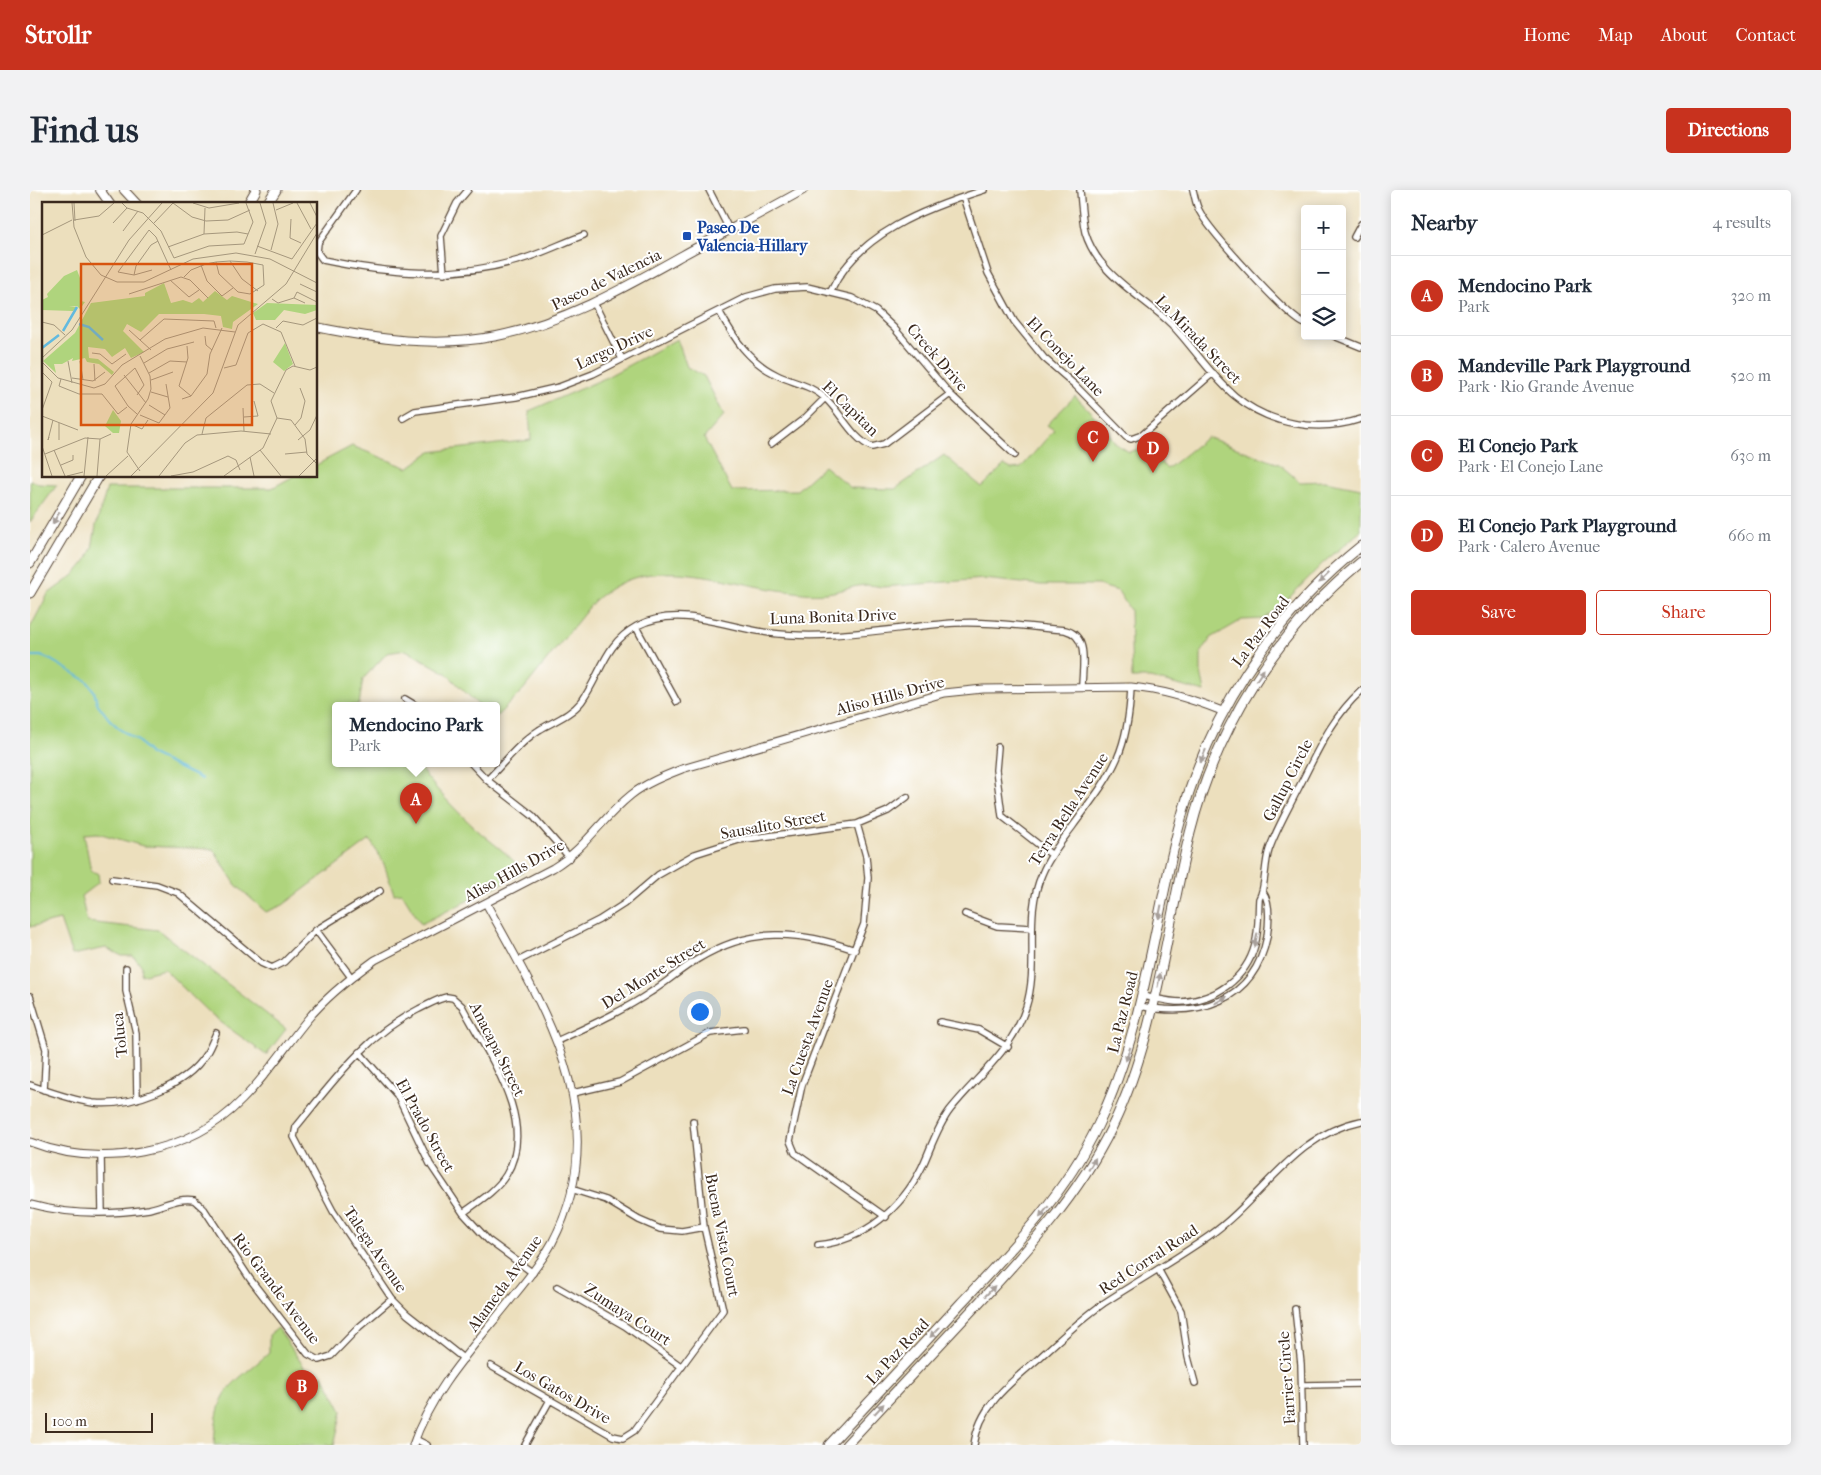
<!DOCTYPE html>
<html lang="en">
<head>
<meta charset="utf-8">
<style>
	:root { --surface:#fff; --page:#f2f2f3; --text:#1f2937; --muted:#747a83; --line:#e0e1e3; --accent:#c8321e }
	body { margin:0; font-family:"IM FELL French Canon",serif; background:var(--page); color:var(--text) }
	.controls { position:absolute; right:15px; top:15px; display:grid; overflow:hidden; border-radius:5px; box-shadow:0 2px 12px #0003 }
	.controls button { width:45px; height:45px; display:grid; place-items:center; padding:0; border:0; border-bottom:1px solid var(--line); background:var(--surface); color:var(--text); font:25px sans-serif }
	.scale { position:absolute; left:15px; bottom:12px; width:108px; box-sizing:border-box; padding-left:5px; border:2px solid #3b2a1e; border-top:0; font-size:14px; line-height:18px; white-space:nowrap; color:#3b2a1e; -webkit-text-stroke:4px #fff; paint-order:stroke }
	.you { position:absolute; left:669px; top:821px; width:18px; height:18px; margin:-12px; border:4px solid #fff; border-radius:50%; background:#1a73e8; box-shadow:0 0 0 8px #1a73e833 }
	.badge { display:grid; place-items:center; width:32px; height:32px; border-radius:50%; background:var(--accent); color:#fff; font-size:16px; font-weight:700 }
	.pin { position:absolute; translate:-50% -41px; filter:drop-shadow(0 1px 2px #0008) }
	.pin::after { content:''; position:absolute; top:26px; width:18px; height:15px; background:inherit; clip-path:polygon(0 0,100% 0,50% 100%) }
	.popup { position:absolute; left:302px; top:512px; width:168px; height:65px; box-sizing:border-box; display:grid; place-content:center; border-radius:5px; background:var(--surface); filter:drop-shadow(0 1px 4px #0005); font-size:16px; white-space:nowrap; color:var(--muted) }
	.popup b { font-size:19px; color:var(--text) }
	.popup::after { content:''; position:absolute; left:50%; top:100%; margin-left:-10px; border:10px solid transparent; border-top-color:var(--surface) }
	.list { margin:0; padding:0; list-style:none }
	h2 { display:flex; justify-content:space-between; align-items:center; height:65px; margin:0; padding:0 20px; font-size:21px }
	h2 small { font-size:16px; font-weight:400; color:var(--muted) }
	.list li { display:grid; grid-template-columns:32px 1fr auto; gap:15px; align-items:center; box-sizing:border-box; height:80px; padding:0 20px; border-top:1px solid var(--line) }
	.list b { display:block; font-size:19px; white-space:nowrap }
	.list p { margin:0; font-size:16px; white-space:nowrap; color:var(--muted) }
	.list em { font-size:16px; font-style:normal; color:var(--muted) }
	.actions { display:flex; gap:10px; padding:15px 20px }
	.actions a { flex:1; padding:11px 0; border:1px solid var(--accent); border-radius:5px; text-align:center; font-size:18px; color:var(--accent) }
	.actions .main { background:var(--accent); color:#fff }
	.icon { flex:none; width:28px; height:28px; fill:none; stroke:currentColor; stroke-width:2; stroke-linecap:round; stroke-linejoin:round }
	.map { position:relative; flex:none; width:1331px; height:1255px; overflow:hidden; border-radius:5px }
	header { display:flex; align-items:center; gap:30px; box-sizing:border-box; height:70px; padding:0 25px; background:var(--accent); color:#fff }
	header strong { font-size:24px }
	nav { display:flex; gap:28px; margin-inline-start:auto; font-size:18px }
	.intro { display:flex; align-items:center; justify-content:space-between; box-sizing:border-box; height:120px; padding:0 30px }
	h1 { margin:0; font-size:35px }
	.button { padding:12px 22px; border-radius:5px; background:var(--accent); color:#fff; font-size:18px; font-weight:700 }
	main { display:flex; gap:30px; padding:0 30px }
	aside { flex:1; background:var(--surface); border-radius:5px; box-shadow:0 2px 12px #0003 }
	.map>svg:first-child { display:block }
	.green { fill:#afd47d; stroke:#757f4e }
	.lines { fill:none; stroke-linecap:round; stroke-linejoin:round }
	.stream { stroke:#62badf; stroke-width:2 }
	.minor-casing { stroke:#564536; stroke-width:8 }
	.tertiary-casing { stroke:#564536; stroke-width:9 }
	.secondary-casing { stroke:#564536; stroke-width:10 }
	.primary-casing { stroke:#564536; stroke-width:11 }
	.minor { stroke:#fff; stroke-width:5.5 }
	.tertiary { stroke:#fff; stroke-width:7 }
	.secondary { stroke:#fff; stroke-width:8 }
	.primary { stroke:#fff; stroke-width:9 }
	.oneway { fill:#a79f9a }
	.transit-dot { fill:#1a4fb4; stroke:#fff; stroke-width:2 }
	.labels { text-anchor:middle; stroke-width:4; stroke-linejoin:round; paint-order:stroke }
	.transit-label { font-size:16px; font-weight:bold; fill:#164399; stroke:#fff; text-anchor:start }
	.street-label { font-size:16px; fill:#3b2a1e; stroke:#fff }
	.inset-river { fill:none; stroke:#62badf; stroke-width:2.5 }
	.inset-road { fill:none; stroke:#a5977d; stroke-width:1 }
	.view { fill:#d7540e; fill-opacity:0.15; stroke:#d7540e; stroke-width:2.5 }
	.inset-edge { fill:none; stroke:#3b2a1e; stroke-width:2.5 }
</style>
</head>
<body>
<header>
<strong>Strollr</strong>
<nav><a>Home</a><a>Map</a><a>About</a><a>Contact</a></nav>
</header>
<div class="intro"><h1>Find us</h1><a class="button">Directions</a></div>
<main>
<div class="map">
<svg width="1331" height="1255" viewBox="0 0 1331 1255">
	<rect width="100%" height="100%" fill="#fff"/>
	<filter id="ink" filterUnits="userSpaceOnUse"><feTurbulence type="fractalNoise" baseFrequency=".02" numOctaves="2"/><feDisplacementMap in="SourceGraphic" scale="10" xChannelSelector="R" yChannelSelector="G"/><feConvolveMatrix kernelMatrix="1 2 1 2 8 2 1 2 1" color-interpolation-filters="sRGB"/></filter>
	<filter id="wash" filterUnits="userSpaceOnUse"><feTurbulence type="fractalNoise" baseFrequency=".0096" numOctaves="4" result="noise"/><feDisplacementMap in="SourceGraphic" scale="20" xChannelSelector="R" yChannelSelector="G"/><feGaussianBlur stdDeviation="1.12" result="paint"/><feColorMatrix in="noise" values="0 0 0 0 0 0 0 0 0 0 0 0 0 0 0 0 0 1.4 0 .05"/><feComposite in="paint" operator="in"/></filter>
	<g filter="url(#wash)">
		<rect width="100%" height="100%" fill="#ecdfbd"/>
		<!-- green -->
		<path class="green" d="M647,149L657,177L674,186L694,225L674,248L702,301L767,300L794,276L821,298L865,299L914,265L952,297L974,275L981,279L991,278L1024,240L1017,235L1045,206L1074,236L1086,254L1099,262L1116,257L1137,279L1177,247L1249,274L1270,292L1295,291L1331,298V341L1293,373L1254,413L1234,429L1212,430L1181,448L1171,463V482L1175,502L1120,488H1102L1100,420L1088,401L1068,395H1011L954,389L852,397C830,392 824,398 803,402C792,404 777,404 765,402C696,396 624,357 564,411L493,500L466,527V515H448L416,483L376,460L357,463L333,489L329,515H306V573H386C404,597 423,618 445,638C462,654 480,663 493,683L391,734L372,703L364,704L354,674L340,650L253,715L236,722L206,695L183,659L113,656L68,643L54,644L61,681L68,683L69,692L51,706L57,732L128,740L256,839L236,865L181,825L134,779L111,785L112,776L103,766H92L76,758L42,765L30,730L0,737V438L18,404L44,385L56,371L62,358L66,336L77,298H242L264,286H286V275L322,256L378,278L400,262L501,250L499,221L573,189Z
			M0,290L9,294L27,295L0,332Z
			M248,1138L276,1180L282,1184L293,1185L312,1221L304,1255H184C187,1197 199,1198 239,1163V1145Z"/>
		<g class="lines">
			<!-- stream -->
			<path class="stream" d="M0,466H11L21,470L57,491L64,501L67,513L79,529L91,540L108,551L120,564L172,589"/>
		</g>
	</g>
	<g filter="url(#ink)">
		<g class="lines">
			<!-- minor casing -->
			<g class="minor-casing">
				<path id="minor" d="M326,0L288,53L287,62L293,70C359,84 421,89 486,71C509,65 532,53 554,45
					M679,0L700,41
					M1050,0C1051,14 1052,28 1055,42C1068,86 1112,105 1142,135C1164,158 1181,186 1205,206C1240,235 1288,243 1331,229
					M1163,0C1165,7 1166,16 1170,22C1180,41 1256,126 1275,134
					M933,7L958,83L984,131L1014,168L1045,195L1096,247L1101,249L1112,245L1183,183
					M1324,47L1331,34
					M414,84L411,46L427,13L438,0
					M801,101C828,43 897,18 954,0
					M564,113L592,169
					M689,121C704,148 718,171 747,185C763,193 781,195 795,208C811,222 822,249 842,257L854,254L920,204
					M1304,146L1331,157
					M373,228L385,221L486,207L529,197L563,184L716,107L745,99L777,97L822,108L846,121L864,138L920,204L985,265
					M741,254L775,228L795,208
					M606,437L647,512
					M375,509L385,515
					M968,557L966,580L972,626L1022,665
					M441,573L457,590L503,626L540,668
					M457,590C474,573 489,553 509,540C524,531 541,525 552,511C572,483 574,454 607,436C650,414 696,438 740,443C801,451 864,437 925,433C961,431 999,437 1035,440C1060,446 1052,477 1052,498
					M827,634L836,666L838,688L834,734L772,895L760,951L765,963L856,1027
					M82,689L127,695L148,703L231,773L242,778L254,772L286,740L350,701
					M935,724L967,736L1001,738
					M286,740L321,787
					M488,771L569,730L594,714L628,685L665,664L709,650L827,634L858,621L877,607
					M96,778V801L106,843L107,909
					M0,806L16,859L14,900
					M1112,806C1125,808 1138,812 1151,812C1185,810 1216,789 1225,755C1229,740 1228,724 1229,709C1236,698 1234,675 1239,660C1246,640 1257,621 1267,601C1286,565 1300,529 1331,501
					M1110,816C1168,828 1224,812 1237,747C1239,734 1241,713 1233,702
					M910,832L949,840L978,857
					M527,851C559,836 591,822 621,802C637,792 651,779 668,769C721,737 768,740 825,760
					M329,862L367,905L400,974L433,1023L458,1050L503,1083
					M0,895C20,902 42,910 63,913C101,917 155,897 176,864C180,858 183,850 186,843
					M543,903L590,892L680,843L714,839
					M71,966L72,1023
					M541,999L576,1010L609,1030L630,1039L652,1041L674,1037
					M0,1014C39,1025 79,1025 119,1019C133,1016 149,1007 164,1010L174,1019L220,1089L278,1164L289,1170L301,1166L329,1137L362,1109
					M433,1023C448,1012 466,1001 476,985C509,931 457,864 432,816L423,808L417,807C407,809 398,815 389,819C336,845 302,893 266,937L264,947L303,1021L362,1109L377,1124L434,1169
					M788,1055C834,1051 872,1018 892,977C901,958 907,937 920,920C948,885 982,861 996,817C1010,773 993,727 1012,684C1019,666 1032,651 1043,636C1082,583 1098,565 1101,497
					M1128,1079L1151,1121L1158,1167L1165,1193
					M527,1097L595,1136L652,1177
					M1265,1119L1271,1174L1273,1255
					M461,1176L583,1246L593,1248L604,1241L693,1120L674,1037L663,931
					M1272,1195L1331,1194
					M385,1249L397,1255
					M495,1255L520,1210
					M944,1255C949,1216 980,1193 1008,1169C1029,1150 1050,1130 1074,1113C1109,1090 1145,1070 1179,1046C1233,1008 1263,945 1331,931"/>
			</g>
			<!-- tertiary casing -->
			<g class="tertiary-casing">
				<path id="tertiary" d="M0,952C70,979 159,965 212,910C236,886 255,857 277,830C296,807 320,788 345,770L523,678C557,657 571,629 601,605C616,593 634,586 652,579L914,503L953,499L1101,497C1134,500 1162,509 1192,521
					M383,1255C402,1199 446,1154 482,1108C496,1091 511,1073 522,1053C587,930 514,819 456,713"/>
			</g>
			<!-- secondary casing -->
			<g class="secondary-casing">
				<path id="secondary" d="M70,0L80,14
					M94,0L107,14
					M286,137C345,149 406,158 467,146C535,132 594,98 653,65C693,43 734,22 773,0"/>
			</g>
			<!-- primary casing -->
			<g class="primary-casing">
				<path id="primary" d="M218,14L226,0
					M237,14L246,0
					M0,373L51,286
					M0,403L69,286
					M799,1255C843,1208 887,1161 931,1113C983,1058 1035,1004 1068,935C1113,842 1123,739 1148,640C1176,528 1241,428 1331,356
					M816,1255C858,1210 900,1165 942,1120C995,1063 1047,1008 1082,937C1127,845 1135,742 1160,643C1186,538 1247,441 1331,372"/>
			</g>
			<!-- minor -->
			<use href="#minor" class="minor"/>
			<!-- tertiary -->
			<use href="#tertiary" class="tertiary"/>
			<!-- secondary -->
			<use href="#secondary" class="secondary"/>
			<!-- primary -->
			<use href="#primary" class="primary"/>
		</g>
		<!-- one-way arrows -->
		<defs><path id="oneway-solid" d="M-6-.8H1V-3.2L6.5 0L1 3.2V.8H-6Z" transform="scale(1.25)"/></defs>
		<g class="oneway">
			<use href="#oneway-solid" transform="translate(26 328) rotate(121)"/>
			<use href="#oneway-solid" transform="translate(1294 388) rotate(135)"/>
			<use href="#oneway-solid" transform="translate(1230 485) rotate(-56)"/>
			<use href="#oneway-solid" transform="translate(1173 566) rotate(113)"/>
			<use href="#oneway-solid" transform="translate(1130 722) rotate(101)"/>
			<use href="#oneway-solid" transform="translate(1226 750) rotate(101)"/>
			<use href="#oneway-solid" transform="translate(1129 790) rotate(-78)"/>
			<use href="#oneway-solid" transform="translate(1191 810) rotate(-29)"/>
			<use href="#oneway-solid" transform="translate(1098 864) rotate(108)"/>
			<use href="#oneway-solid" transform="translate(1062 974) rotate(-60)"/>
			<use href="#oneway-solid" transform="translate(1014 1022) rotate(128)"/>
			<use href="#oneway-solid" transform="translate(960 1101) rotate(-47)"/>
			<use href="#oneway-solid" transform="translate(905 1142) rotate(133)"/>
			<use href="#oneway-solid" transform="translate(849 1219) rotate(-47)"/>
		</g>
	</g>
	<!-- markers -->
	<rect class="transit-dot" x="652" y="41" width="10" height="10" rx="2.5"/>
	<g class="labels">
		<!-- transit labels -->
		<g class="transit-label">
			<text x="667" y="43">Paseo De<tspan x="667" dy="18">Valencia-Hillary</tspan></text>
		</g>
		<!-- street labels -->
		<g class="street-label">
			<text transform="translate(576 89) rotate(-26)" y="6">Paseo de Valencia</text>
			<text transform="translate(1169 149) rotate(46)" y="6">La Mirada Street</text>
			<text transform="translate(584 157) rotate(-25)" y="6">Largo Drive</text>
			<text transform="translate(1036 166) rotate(46)" y="6">El Conejo Lane</text>
			<text transform="translate(908 167) rotate(49)" y="6">Creek Drive</text>
			<text transform="translate(821 218) rotate(44)" y="6">El Capitan</text>
			<text transform="translate(803 426) rotate(-2)" y="6">Luna Bonita Drive</text>
			<text transform="translate(1230 441) rotate(-53)" y="6">La Paz Road</text>
			<text transform="translate(860 505) rotate(-15)" y="6">Aliso Hills Drive</text>
			<text transform="translate(1257 590) rotate(-63)" y="6">Gallup Circle</text>
			<text transform="translate(1038 619) rotate(-57)" y="6">Terra Bella Avenue</text>
			<text transform="translate(743 634) rotate(-10)" y="6">Sausalito Street</text>
			<text transform="translate(484 680) rotate(-29)" y="6">Aliso Hills Drive</text>
			<text transform="translate(623 783) rotate(-32)" y="6">Del Monte Street</text>
			<text transform="translate(1092 822) rotate(-76)" y="6">La Paz Road</text>
			<text transform="translate(89 845) rotate(-96)" y="6">Toluca</text>
			<text transform="translate(777 847) rotate(-70)" y="6">La Cuesta Avenue</text>
			<text transform="translate(468 859) rotate(63)" y="6">Anacapa Street</text>
			<text transform="translate(396 935) rotate(61)" y="6">El Prado Street</text>
			<text transform="translate(693 1045) rotate(79)" y="6">Buena Vista Court</text>
			<text transform="translate(346 1059) rotate(56)" y="6">Talega Avenue</text>
			<text transform="translate(1118 1069) rotate(-33)" y="6">Red Corral Road</text>
			<text transform="translate(474 1093) rotate(-54)" y="6">Alameda Avenue</text>
			<text transform="translate(247 1098) rotate(53)" y="6">Rio Grande Avenue</text>
			<text transform="translate(598 1124) rotate(33)" y="6">Zumaya Court</text>
			<text transform="translate(867 1161) rotate(-47)" y="6">La Paz Road</text>
			<text transform="translate(1256 1188) rotate(-94)" y="6">Farrier Circle</text>
			<text transform="translate(533 1202) rotate(30)" y="6">Los Gatos Drive</text>
		</g>
	</g>
	<!-- overview -->
	<g transform="translate(12 12)">
		<rect width="275" height="275" fill="#ecdfbd"/>
		<path d="M35,68L38,76L39,99L43,100L38,107L35,104L27,105H35L31,109L0,108V98L6,95L5,92L22,74ZM122,81L129,101L141,98L150,101L157,96L161,100L173,89L185,98L190,94L216,102L191,120L190,127L181,125L179,114L162,112H117L99,130L85,122L81,129L102,150L89,156L83,146L70,155L63,147L46,145L47,156L56,157L72,170L70,173L57,162L45,160L43,156L30,159L31,156L20,162H12L14,171L1,159L33,131L49,101L103,94V91ZM225,101L275,103V108L263,112L242,108L233,118H214L211,111ZM243,141L251,162L242,169L231,160ZM71,208L79,219L77,231H71L63,224Z" fill="#afd47d"/>
		<path class="inset-river" d="M37,122L47,125L61,138M21,129L35,105M0,146L17,133"/>
		<path class="inset-road" d="M30,1L32,25L44,55L59,73L75,80H102L151,57L194,51L228,57L275,81M32,1L33,19M80,1L85,6L101,11L119,29L132,56L167,44L202,42L211,20L204,1M131,1L150,15L164,19L186,18L208,8M151,1L167,6L197,1M255,1L269,27M268,1L275,15M234,8L251,1M249,17L248,36L259,41M32,18L57,14L72,1M71,21L85,6M112,21L131,1M81,29L96,9M162,32L163,6M0,33L30,18M215,44L250,57L275,21M126,45L162,32L195,30L206,32M229,48L236,22L231,1M213,52L224,21L218,1M188,59L200,77L216,89M159,63L165,79L180,94L191,86M110,68L92,73L76,70L107,28L114,35L129,68M92,73L94,64L109,43L116,39M142,75L149,68L164,62L174,60L188,59L205,60L221,63L222,83L208,92L196,90L177,72L174,60M128,78L147,95L157,88M258,82L275,90M87,92L139,75L148,78L166,96M252,96L255,90L275,100M230,97L236,101L252,96L263,101M0,120L12,123L23,133M234,126L241,119L261,123L275,116M87,128L109,148M163,134L164,143L170,148M98,138L122,117L172,119L174,126M145,144L146,156L137,184L149,194M50,151L58,152L70,162L84,152M0,156L30,128L87,38L120,1M26,159L30,181M38,159L41,178M0,160L16,176L52,186L63,182L80,163L123,137L161,126L193,130M102,161L125,147L152,140M52,162L53,179M182,166L194,163L206,131L221,122L239,130L253,164M0,170L10,180L0,208M107,171L128,159L145,160M82,173L104,201M30,176L51,179L63,170M19,177L17,184L37,192H60L76,212L85,205M109,178L131,170M109,190L126,195M95,193L102,183L93,166L73,184L86,204L95,212M140,197L149,194L165,172L168,152L180,126M107,203L123,213M201,206L202,229M98,213L117,221L128,206L124,182M0,214L36,228M202,215L216,214L212,199M235,216L229,199L244,168L251,164L268,168L275,165M235,216L249,218L263,237L265,252L275,262M89,222L100,227L106,218M253,223L259,216L263,199L258,186M160,232L164,216L205,183L218,182L232,191M7,235L6,238L11,218M17,238V221M256,238L268,228L275,213M0,244L10,274M12,248L23,274M218,248L239,274M3,252L43,236L58,237L69,232M243,252L265,250M208,255L212,274M19,263L31,258V253M98,269L85,250L89,222L106,197L109,187L108,174L98,154M25,274L41,270M42,274L46,235M55,274L58,237M64,274L86,254M89,274L171,191L196,123L244,82L275,31M117,274L143,241L155,233L199,229L229,232M129,274L151,270L186,254L194,258L198,268M182,274L221,246L235,216M257,274L275,256"/>
		<path class="view" d="M39,62H210V223H39Z"/>
		<rect width="275" height="275" class="inset-edge"/>
	</g>
</svg>
<div class="controls">
<button>+</button>
<button>−</button>
<button><svg class="icon" aria-label="layers" viewBox="0 0 24 24"><path d="M12 4l9 5-9 5-9-5zM3 14l9 5 9-5"/></svg></button>
</div>
<div class="scale">100 m</div>
<div class="you"></div>
<div class="pin badge" style="left:386px;top:634px">A</div>
<div class="popup"><b>Mendocino Park</b>Park</div>
<div class="pin badge" style="left:272px;top:1221px">B</div>
<div class="pin badge" style="left:1063px;top:272px">C</div>
<div class="pin badge" style="left:1123px;top:283px">D</div>
</div>
<aside>
<h2>Nearby<small>4 results</small></h2>
<ul class="list">
<li><span class="badge">A</span><div><b>Mendocino Park</b><p>Park</p></div><em>320 m</em></li>
<li><span class="badge">B</span><div><b>Mandeville Park Playground</b><p>Park · Rio Grande Avenue</p></div><em>520 m</em></li>
<li><span class="badge">C</span><div><b>El Conejo Park</b><p>Park · El Conejo Lane</p></div><em>630 m</em></li>
<li><span class="badge">D</span><div><b>El Conejo Park Playground</b><p>Park · Calero Avenue</p></div><em>660 m</em></li>
</ul>
<div class="actions"><a class="main">Save</a><a>Share</a></div>
</aside>
</main>
</body>
</html>
